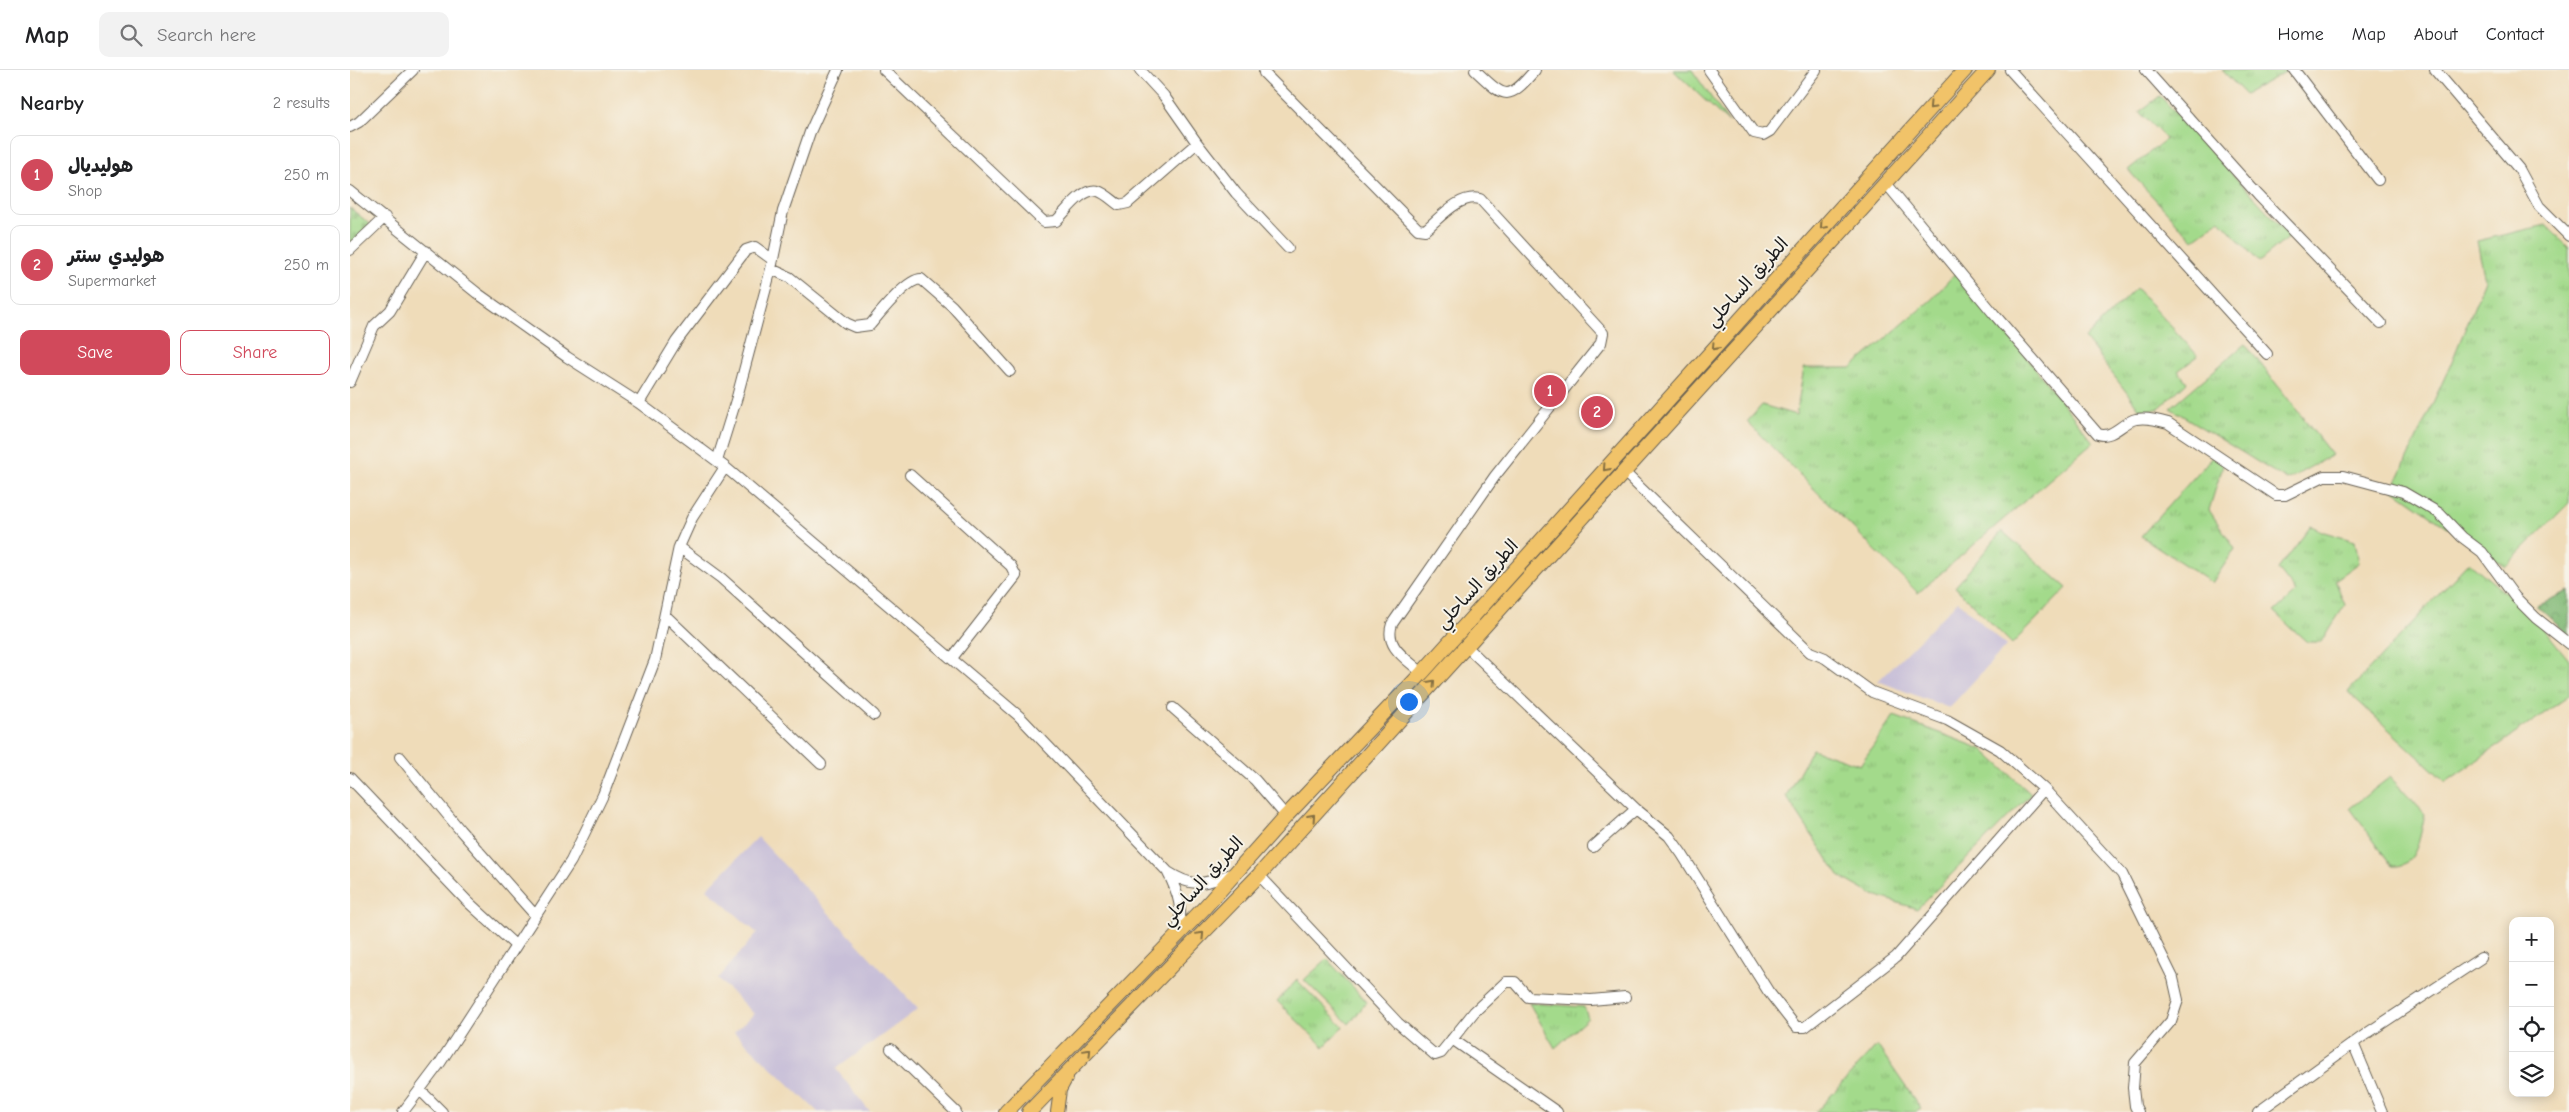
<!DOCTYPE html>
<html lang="en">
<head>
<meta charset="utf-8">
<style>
	:root { --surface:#fff; --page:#f2f2f2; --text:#202124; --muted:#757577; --line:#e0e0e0; --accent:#d1495b }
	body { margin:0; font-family:"Comic Neue","Playpen Sans Arabic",sans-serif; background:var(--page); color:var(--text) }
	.controls { position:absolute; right:15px; bottom:15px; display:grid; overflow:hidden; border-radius:10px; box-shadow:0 2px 12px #0003 }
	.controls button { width:45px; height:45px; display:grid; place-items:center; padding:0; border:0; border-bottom:1px solid var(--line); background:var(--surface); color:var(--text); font:25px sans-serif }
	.you { position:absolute; left:1058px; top:631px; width:18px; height:18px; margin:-12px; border:4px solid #fff; border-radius:50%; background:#1a73e8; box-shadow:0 0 0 8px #1a73e833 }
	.badge { display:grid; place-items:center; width:32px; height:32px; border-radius:50%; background:var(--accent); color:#fff; font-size:16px; font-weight:700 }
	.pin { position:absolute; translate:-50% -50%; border:2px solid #fff; box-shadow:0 1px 5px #0006 }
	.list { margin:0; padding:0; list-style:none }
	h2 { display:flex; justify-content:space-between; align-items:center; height:65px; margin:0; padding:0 20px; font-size:21px }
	h2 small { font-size:16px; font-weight:400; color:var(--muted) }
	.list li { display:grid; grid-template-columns:32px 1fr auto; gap:15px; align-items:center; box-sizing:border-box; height:80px; margin:0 10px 10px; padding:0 10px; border:1px solid var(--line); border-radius:10px }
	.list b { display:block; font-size:19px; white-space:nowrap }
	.list p { margin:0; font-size:16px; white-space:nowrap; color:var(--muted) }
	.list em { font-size:16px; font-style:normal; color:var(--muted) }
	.actions { display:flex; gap:10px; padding:15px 20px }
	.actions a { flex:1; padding:11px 0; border:1px solid var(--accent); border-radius:10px; text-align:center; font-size:18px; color:var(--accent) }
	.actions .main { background:var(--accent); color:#fff }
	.icon { flex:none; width:28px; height:28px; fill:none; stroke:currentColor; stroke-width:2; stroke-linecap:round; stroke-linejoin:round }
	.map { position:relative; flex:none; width:2219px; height:1042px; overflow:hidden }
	header { display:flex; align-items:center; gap:30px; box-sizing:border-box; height:70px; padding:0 25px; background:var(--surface); border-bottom:1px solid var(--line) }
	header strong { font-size:24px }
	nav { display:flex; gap:28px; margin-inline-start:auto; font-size:18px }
	.search { width:350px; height:45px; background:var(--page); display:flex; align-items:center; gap:12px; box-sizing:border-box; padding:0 18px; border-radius:10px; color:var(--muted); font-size:19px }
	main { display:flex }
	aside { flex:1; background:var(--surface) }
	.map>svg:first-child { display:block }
	.industrial { fill:#c8bfd8 }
	.grass { fill:#a3da8b; stroke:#607b54 }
	.forest { fill:url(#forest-crowns); stroke:#4f6b4a }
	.cemetery { fill:url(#cemetery-stones); stroke:#607b54 }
	.park { fill:url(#park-tufts); stroke:#607b54 }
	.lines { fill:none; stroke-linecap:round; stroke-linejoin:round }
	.minor-casing { stroke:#665f53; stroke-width:12 }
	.major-casing { stroke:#665f53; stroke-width:14 }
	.highway-casing { stroke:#665f53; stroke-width:16 }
	.minor { stroke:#fff; stroke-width:10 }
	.major { stroke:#f1c369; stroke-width:12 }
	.highway { stroke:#f1c369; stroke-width:14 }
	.oneway { stroke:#867042 }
	.labels { text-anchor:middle; stroke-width:4; stroke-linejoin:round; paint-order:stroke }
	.street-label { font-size:18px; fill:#1c1c1c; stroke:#f7f3e8 }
</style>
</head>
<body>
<header>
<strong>Map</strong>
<div class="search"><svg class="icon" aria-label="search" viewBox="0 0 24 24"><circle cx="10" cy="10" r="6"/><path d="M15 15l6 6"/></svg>Search here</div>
<nav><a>Home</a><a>Map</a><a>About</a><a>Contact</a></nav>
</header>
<main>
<aside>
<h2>Nearby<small>2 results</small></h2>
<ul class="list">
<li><span class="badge">1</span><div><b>هوليديال</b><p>Shop</p></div><em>250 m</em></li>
<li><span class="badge">2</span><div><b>هوليدي سنتر</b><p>Supermarket</p></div><em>250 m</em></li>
</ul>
<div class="actions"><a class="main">Save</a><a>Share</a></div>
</aside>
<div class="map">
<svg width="2219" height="1042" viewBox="0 0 2219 1042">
	<defs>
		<pattern id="forest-crowns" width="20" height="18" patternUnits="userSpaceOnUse" patternTransform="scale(1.25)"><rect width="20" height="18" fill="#82ba77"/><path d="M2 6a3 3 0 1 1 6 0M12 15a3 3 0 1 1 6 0" fill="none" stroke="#709f66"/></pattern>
		<pattern id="cemetery-stones" width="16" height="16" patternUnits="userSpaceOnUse" patternTransform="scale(1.25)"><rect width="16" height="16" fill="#a3da8b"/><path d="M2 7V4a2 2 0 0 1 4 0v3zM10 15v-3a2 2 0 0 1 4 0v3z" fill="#8cba77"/></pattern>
		<pattern id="park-tufts" width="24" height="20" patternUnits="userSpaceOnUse" patternTransform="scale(1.25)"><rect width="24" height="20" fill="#a3da8b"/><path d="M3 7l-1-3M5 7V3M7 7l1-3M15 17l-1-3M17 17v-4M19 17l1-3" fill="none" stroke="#8cba77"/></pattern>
	</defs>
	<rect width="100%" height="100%" fill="#f7f3e8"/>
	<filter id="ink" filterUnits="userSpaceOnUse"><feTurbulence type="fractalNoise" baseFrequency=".02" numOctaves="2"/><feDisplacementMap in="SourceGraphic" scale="10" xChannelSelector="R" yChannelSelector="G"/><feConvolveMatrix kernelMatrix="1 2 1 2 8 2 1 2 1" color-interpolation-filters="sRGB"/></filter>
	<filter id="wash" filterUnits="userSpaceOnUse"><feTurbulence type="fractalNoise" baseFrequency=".0096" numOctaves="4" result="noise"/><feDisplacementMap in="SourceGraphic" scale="20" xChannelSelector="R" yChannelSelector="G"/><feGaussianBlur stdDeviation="1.12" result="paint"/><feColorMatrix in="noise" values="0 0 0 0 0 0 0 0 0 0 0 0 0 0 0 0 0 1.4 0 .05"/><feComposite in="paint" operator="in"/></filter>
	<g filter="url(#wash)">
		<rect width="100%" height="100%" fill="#efdcb9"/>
		<!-- industrial -->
		<path class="industrial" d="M1608,531L1656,576L1599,638L1528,611Z
			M408,767L568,939L486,999L520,1042H468L384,962L404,944L368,909L407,863L357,819Z"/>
		<!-- grass -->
		<path class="grass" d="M2040,707L2075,744C2070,763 2068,799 2042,796L2000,738Z"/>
		<!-- forest -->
		<path class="forest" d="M2219,521V565L2187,535Z"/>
		<!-- cemetery -->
		<path class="cemetery" d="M0,138L21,155L0,175Z"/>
		<!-- park -->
		<path class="park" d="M1323,0H1342L1379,53Z
			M1872,0H1936L1937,1L1895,24Z
			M1810,26L1940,166L1909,192L1870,150L1843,170L1778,100L1816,69L1789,42Z
			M2196,155L2219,178V433L2155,497L2043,419L2100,296L2135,210L2127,171Z
			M1608,200L1743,372L1568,523L1397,352L1412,335L1446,345L1454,298H1501L1582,229Z
			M1786,218L1848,286L1828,301L1837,312L1808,339L1790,340L1735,268Z
			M1895,274L1982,385L1937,410L1820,338Z
			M1865,384L1873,395L1859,440L1885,479L1862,513L1791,466Z
			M1961,456L1974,462L2005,471L2009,493L1985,510L1995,535L1971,572H1957L1924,542L1946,522L1928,499Z
			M1652,461L1717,518L1662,574L1605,517Z
			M2119,492L2186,549L2219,590V626L2096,712L1998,622Z
			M1544,646L1632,679L1681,724L1567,839L1521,824L1489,806L1436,726L1462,679L1510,695Z
			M977,889L1017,932L999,954L954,910Z
			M947,910L993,957L974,977L927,931Z
			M1179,933L1234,937L1238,948L1205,978Z
			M1527,975L1571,1039L1566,1042H1466Z"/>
	</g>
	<g filter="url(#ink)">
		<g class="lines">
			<!-- minor casing -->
			<g class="minor-casing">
				<path id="minor" d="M534,0L694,152L706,151C716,142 732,117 748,121C755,123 763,131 769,135L778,133L847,73L886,123L938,178
					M790,0L814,26L847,73
					M1125,0C1155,28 1157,33 1185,0
					M1359,0L1404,63L1413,65L1420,61L1466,0
					M1660,0L1917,284
					M1796,0L1908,125L2031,253
					M1944,0L2028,110
					M2085,0L2169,99L2189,136L2219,166
					M914,3L1068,159L1075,160C1090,148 1109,124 1130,129L1253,263L1251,273L1145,406L1042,554C1034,577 1057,589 1072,603
					M0,57L9,52L63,0
					M1535,112L1644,244L1748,364C1763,369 1772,352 1786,349C1797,347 1808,350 1818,353L1926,425H1935L1974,406H1993L2053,422L2089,443L2112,467L2132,482L2165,527L2186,548L2219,574
					M0,121L127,223L217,287L289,333L375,397L669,646L817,801C829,824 834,840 827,866
					M0,180L35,147
					M421,199L439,207L496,253L505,257L520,255C530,243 557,209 571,209L602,236L660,301
					M0,312L24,256L40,241L76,181
					M289,333L326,272L396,180L405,177L423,190
					M367,391L387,327L421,199L433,141L460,62L488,0
					M1275,403L1460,582L1475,588L1522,622L1597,650L1650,680L1694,719L1772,804L1823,908L1828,930L1821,951L1785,993L1783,1018L1785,1036L1788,1042
					M560,405L661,496L666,506L602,588
					M329,477L371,508L524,645
					M316,546L471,694
					M1116,576L1286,739L1319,766L1332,784L1418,921L1446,957H1455L1546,887L1694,719
					M823,638L905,710L936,746
					M50,687L110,760L185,845
					M0,708L117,831L165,875
					M1243,777L1286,739
					M818,802C846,820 855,813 884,803
					M909,805L1048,953L1085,985L1091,983L1124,942L1156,912H1165L1178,927L1241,930L1275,927
					M1102,969L1207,1042
					M2003,973L2032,1042
					M541,979L606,1042
					M70,1020L92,1042
					M53,1042L90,993L221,791L253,725L305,590L329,477L342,448L375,397
					M1908,1042L2016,964L2131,888"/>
			</g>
			<!-- major casing -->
			<g class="major-casing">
				<path id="major" d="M707,1042L710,1020L717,1007"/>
			</g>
			<!-- highway casing -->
			<g class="highway-casing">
				<path id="highway" d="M656,1042L855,837L936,746L1072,603L1615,0
					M679,1042L909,805L1638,0"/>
			</g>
			<!-- minor -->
			<use href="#minor" class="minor"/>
			<!-- major -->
			<use href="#major" class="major"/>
			<!-- highway -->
			<use href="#highway" class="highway"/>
		</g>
		<!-- one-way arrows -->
		<defs><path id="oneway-chevron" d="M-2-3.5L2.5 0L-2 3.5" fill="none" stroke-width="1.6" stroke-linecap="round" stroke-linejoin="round" transform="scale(1.25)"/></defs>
		<g class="oneway">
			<use href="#oneway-chevron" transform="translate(1582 36) rotate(133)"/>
			<use href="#oneway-chevron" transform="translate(1473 156) rotate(132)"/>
			<use href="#oneway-chevron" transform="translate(1365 277) rotate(132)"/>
			<use href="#oneway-chevron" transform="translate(1256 398) rotate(132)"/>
			<use href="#oneway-chevron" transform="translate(1082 613) rotate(-48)"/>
			<use href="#oneway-chevron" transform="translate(962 747) rotate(-48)"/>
			<use href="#oneway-chevron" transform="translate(851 865) rotate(-46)"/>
			<use href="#oneway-chevron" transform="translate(738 982) rotate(-46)"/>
		</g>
	</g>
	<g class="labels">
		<!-- street labels -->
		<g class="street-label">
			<text transform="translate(1397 212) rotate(-48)" y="6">الطريق الساحلي</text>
			<text transform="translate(1127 514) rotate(-48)" y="6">الطريق الساحلي</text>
			<text transform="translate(852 811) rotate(-48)" y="6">الطريق الساحلي</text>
		</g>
	</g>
</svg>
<div class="controls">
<button>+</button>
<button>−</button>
<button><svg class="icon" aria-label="locate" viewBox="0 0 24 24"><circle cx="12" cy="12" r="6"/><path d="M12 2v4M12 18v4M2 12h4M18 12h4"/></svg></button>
<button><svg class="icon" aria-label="layers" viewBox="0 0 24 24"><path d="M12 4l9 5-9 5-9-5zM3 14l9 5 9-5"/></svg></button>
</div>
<div class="you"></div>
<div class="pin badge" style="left:1200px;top:321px">1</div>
<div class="pin badge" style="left:1247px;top:342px">2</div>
</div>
</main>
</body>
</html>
